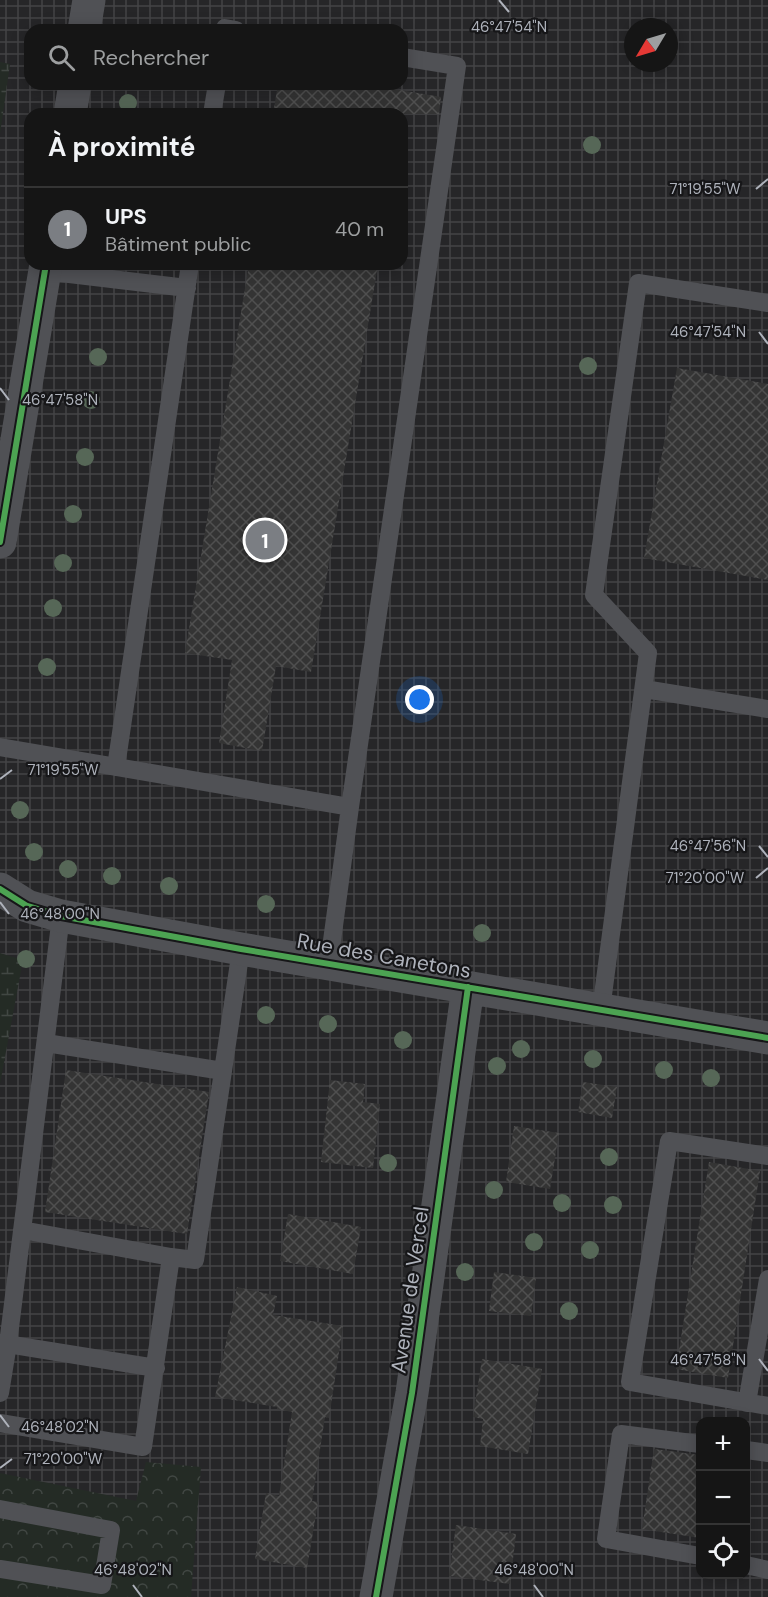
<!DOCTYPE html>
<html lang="fr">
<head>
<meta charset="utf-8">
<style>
	:root { --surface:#151515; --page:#1e1e1e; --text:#f1f3f6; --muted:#9d9fa0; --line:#343434; --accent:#7b7e83 }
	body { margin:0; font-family:"DM Sans",sans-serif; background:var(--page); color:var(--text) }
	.controls { position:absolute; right:18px; bottom:18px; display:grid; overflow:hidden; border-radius:12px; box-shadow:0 3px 15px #0003 }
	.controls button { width:54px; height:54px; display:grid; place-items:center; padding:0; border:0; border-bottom:2px solid var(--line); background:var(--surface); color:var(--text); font:30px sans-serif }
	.compass { position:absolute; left:624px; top:18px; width:54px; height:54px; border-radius:50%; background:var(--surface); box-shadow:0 3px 15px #0003; rotate:232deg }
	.you { position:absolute; left:420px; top:700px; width:21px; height:21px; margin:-15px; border:4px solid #fff; border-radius:50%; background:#1a73e8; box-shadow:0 0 0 9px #1a73e833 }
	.badge { display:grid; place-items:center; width:39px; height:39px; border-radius:50%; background:var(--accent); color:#fff; font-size:20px; font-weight:700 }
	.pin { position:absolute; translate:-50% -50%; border:3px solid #fff; box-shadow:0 2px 6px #0006 }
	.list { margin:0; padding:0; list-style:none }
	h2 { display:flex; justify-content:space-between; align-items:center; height:78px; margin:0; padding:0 24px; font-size:26px }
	h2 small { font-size:20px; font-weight:400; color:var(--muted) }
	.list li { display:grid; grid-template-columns:39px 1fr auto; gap:18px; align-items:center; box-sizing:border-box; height:84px; padding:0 24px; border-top:2px solid var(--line) }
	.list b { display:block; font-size:22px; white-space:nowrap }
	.list p { margin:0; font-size:20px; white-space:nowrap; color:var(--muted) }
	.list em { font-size:20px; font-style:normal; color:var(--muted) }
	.icon { flex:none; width:33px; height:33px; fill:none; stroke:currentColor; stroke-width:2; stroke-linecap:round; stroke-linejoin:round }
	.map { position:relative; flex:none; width:768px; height:1597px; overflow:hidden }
	.search { position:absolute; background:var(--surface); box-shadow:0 3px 15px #0003; left:24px; top:24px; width:384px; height:66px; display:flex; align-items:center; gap:15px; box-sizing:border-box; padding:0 21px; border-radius:18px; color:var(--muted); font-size:22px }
	.panel { position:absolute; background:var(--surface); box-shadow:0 3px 15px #0003; left:24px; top:108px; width:384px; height:162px; border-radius:18px }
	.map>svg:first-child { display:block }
	.industrial { fill:url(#industrial-grid); fill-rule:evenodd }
	.forest { fill:url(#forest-crowns) }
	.wetland { fill:url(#wetland-marsh) }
	.building { fill:url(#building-cross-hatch) }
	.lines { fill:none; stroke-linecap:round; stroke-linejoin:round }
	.lane { stroke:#505155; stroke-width:18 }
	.street { stroke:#505155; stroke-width:33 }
	.cycleway-casing { stroke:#161618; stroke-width:10 }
	.cycleway { stroke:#4ca352; stroke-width:6 }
	.tree { fill:#566757 }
	.ticks { fill:none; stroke:#aeb2bb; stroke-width:2 }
	.labels { text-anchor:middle; stroke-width:4.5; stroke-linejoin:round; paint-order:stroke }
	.street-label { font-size:21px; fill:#aeb2bb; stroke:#161618 }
	.ticks-label { font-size:15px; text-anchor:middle; fill:#aeb2bb; stroke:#161618; stroke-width:4.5; stroke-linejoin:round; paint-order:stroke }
</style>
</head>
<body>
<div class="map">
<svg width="768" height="1597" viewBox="0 0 768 1597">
	<defs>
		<pattern id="industrial-grid" width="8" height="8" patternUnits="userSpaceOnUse" patternTransform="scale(1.5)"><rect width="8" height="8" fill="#262628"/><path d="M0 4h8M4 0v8" fill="none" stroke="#434345"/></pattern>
		<pattern id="forest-crowns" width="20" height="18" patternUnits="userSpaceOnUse" patternTransform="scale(1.5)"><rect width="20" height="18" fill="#242b25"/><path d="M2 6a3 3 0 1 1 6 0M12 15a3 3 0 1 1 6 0" fill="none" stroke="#414743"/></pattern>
		<pattern id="wetland-marsh" width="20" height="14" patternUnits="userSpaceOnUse" patternTransform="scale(1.5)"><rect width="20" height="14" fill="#242b25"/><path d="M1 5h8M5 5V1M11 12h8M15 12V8" fill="none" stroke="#414743"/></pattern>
		<pattern id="building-cross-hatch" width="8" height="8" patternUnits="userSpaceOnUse" patternTransform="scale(1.5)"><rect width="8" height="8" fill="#343434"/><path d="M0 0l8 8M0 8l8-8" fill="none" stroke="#4f4f4f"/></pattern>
	</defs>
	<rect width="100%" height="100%" fill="#1c1c1c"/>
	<!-- industrial -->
	<path class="industrial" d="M0,0H768V1597H0ZM633,27H669V63H633ZM30,30H402V84H30ZM30,114H402V264H30ZM700,1422H746V1574H700Z"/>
	<!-- forest -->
	<path class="forest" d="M146,1462L201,1467L191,1597H0V1473L136,1501Z"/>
	<!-- wetland -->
	<path class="wetland" d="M0,62L10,64L0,134Z
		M0,953L23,960L0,1084Z"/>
	<!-- building -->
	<path class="building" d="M278,84H365L441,97L439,114H273Z
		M249,264H378L311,672L276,666L262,751L219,743L232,660L185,653Z
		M677,368L768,384V580L644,558Z
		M66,1070L209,1092L187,1234L45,1212Z
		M330,1080L365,1084L363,1102L380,1104L373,1168L321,1162Z
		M583,1082L617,1087L612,1118L578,1112Z
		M514,1126L559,1133L550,1189L506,1182Z
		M709,1162L760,1171L728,1378L676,1369Z
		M288,1214L361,1227L353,1274L280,1261Z
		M494,1272L536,1278L531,1316L489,1311Z
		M237,1287L277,1296L273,1315L343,1326L329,1418L325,1417L312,1501L318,1502L307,1568L255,1559L266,1493L279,1496L292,1412L277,1409V1407L215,1397Z
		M482,1359L542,1369L528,1454L480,1446L483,1419L473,1417Z
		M654,1449L700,1455V1538L642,1529Z
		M456,1525L516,1534L510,1584L449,1576Z"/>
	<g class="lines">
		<!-- lane -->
		<path class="lane" d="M224,30L225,28L236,30
			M212,114L217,84
			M44,271L187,288
			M644,689L768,709
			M0,747L350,807L457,66L402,57
			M116,767L190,264
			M329,963L350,807
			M601,1010L648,653L594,595L638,283L768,303
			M46,1043L223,1071L195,1260L171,1257
			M223,1071L241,949
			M768,1156L669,1141L630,1382L768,1406
			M0,1343L156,1368
			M0,1393L8,1344L61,916
			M747,1403L768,1279
			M0,1423L143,1447L171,1257L22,1230
			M700,1444L621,1434L606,1539L700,1556
			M746,1450L768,1453
			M0,1509L111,1530L102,1585L0,1569
			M746,1565L768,1570"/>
		<!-- street -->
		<path class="street" d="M84,30L89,0
			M70,114L75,84
			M0,542L46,264
			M0,889L27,906L61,916L241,949L768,1038
			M376,1597L412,1393L468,987"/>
		<!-- cycleway casing -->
		<g class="cycleway-casing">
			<path id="cycleway" d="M0,542L46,264
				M0,889L27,906L61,916L241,949L768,1038
				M376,1597L412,1393L468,987"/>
		</g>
		<!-- cycleway -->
		<use href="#cycleway" class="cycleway"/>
	</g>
	<!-- trees -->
	<g class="tree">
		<circle cx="128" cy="103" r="9"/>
		<circle cx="592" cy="145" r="9"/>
		<circle cx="98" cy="357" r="9"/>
		<circle cx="588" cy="366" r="9"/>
		<circle cx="91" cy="400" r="9"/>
		<circle cx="85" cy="457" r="9"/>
		<circle cx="73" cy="514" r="9"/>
		<circle cx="63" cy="563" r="9"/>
		<circle cx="53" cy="608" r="9"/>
		<circle cx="47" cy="667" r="9"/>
		<circle cx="20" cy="810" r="9"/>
		<circle cx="34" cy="852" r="9"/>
		<circle cx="68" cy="869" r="9"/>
		<circle cx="112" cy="876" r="9"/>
		<circle cx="169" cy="886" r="9"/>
		<circle cx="266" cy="904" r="9"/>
		<circle cx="482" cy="933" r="9"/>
		<circle cx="26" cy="959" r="9"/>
		<circle cx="266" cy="1015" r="9"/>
		<circle cx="328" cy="1024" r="9"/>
		<circle cx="403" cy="1040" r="9"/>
		<circle cx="521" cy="1049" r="9"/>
		<circle cx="593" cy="1059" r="9"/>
		<circle cx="497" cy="1066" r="9"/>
		<circle cx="664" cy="1070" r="9"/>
		<circle cx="711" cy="1078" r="9"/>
		<circle cx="609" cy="1157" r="9"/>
		<circle cx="388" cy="1163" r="9"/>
		<circle cx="494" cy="1190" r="9"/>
		<circle cx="562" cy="1203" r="9"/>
		<circle cx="613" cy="1205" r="9"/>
		<circle cx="534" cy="1242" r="9"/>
		<circle cx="590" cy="1250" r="9"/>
		<circle cx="465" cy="1272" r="9"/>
		<circle cx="569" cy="1311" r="9"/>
	</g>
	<!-- ticks -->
	<path class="ticks" d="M499,0L509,12M756,189L768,179M759,332L768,344M0,388L9,400M0,779L12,770M759,846L768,857M756,878L768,868M0,902L9,914M759,1359L768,1371M0,1415L9,1427M0,1468L12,1459M133,1585L142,1597M534,1585L543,1597"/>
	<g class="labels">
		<!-- street labels -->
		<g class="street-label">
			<text transform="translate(384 956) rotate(10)" y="7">Rue des Canetons</text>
			<text transform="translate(410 1290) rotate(-82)" y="7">Avenue de Vercel</text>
		</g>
	</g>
	<g class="ticks-label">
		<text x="509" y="32">46°47'54"N</text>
		<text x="705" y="194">71°19'55"W</text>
		<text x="708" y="337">46°47'54"N</text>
		<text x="60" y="405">46°47'58"N</text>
		<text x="63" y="775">71°19'55"W</text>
		<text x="708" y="851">46°47'56"N</text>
		<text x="705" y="883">71°20'00"W</text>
		<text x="60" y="919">46°48'00"N</text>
		<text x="708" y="1365">46°47'58"N</text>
		<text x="60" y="1432">46°48'02"N</text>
		<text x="63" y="1464">71°20'00"W</text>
		<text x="133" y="1575">46°48'02"N</text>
		<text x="534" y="1575">46°48'00"N</text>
	</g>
</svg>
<div class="controls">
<button>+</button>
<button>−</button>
<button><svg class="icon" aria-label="locate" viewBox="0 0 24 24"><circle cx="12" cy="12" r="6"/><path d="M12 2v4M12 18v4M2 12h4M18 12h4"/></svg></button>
</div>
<svg class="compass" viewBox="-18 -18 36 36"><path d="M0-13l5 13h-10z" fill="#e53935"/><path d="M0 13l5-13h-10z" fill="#9d9fa0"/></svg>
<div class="you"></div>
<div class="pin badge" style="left:265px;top:540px">1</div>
<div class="search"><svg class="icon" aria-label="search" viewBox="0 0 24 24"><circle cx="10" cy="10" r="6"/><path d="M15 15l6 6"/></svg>Rechercher</div>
<section class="panel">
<h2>À proximité<small></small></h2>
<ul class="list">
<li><span class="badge">1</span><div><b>UPS</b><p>Bâtiment public</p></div><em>40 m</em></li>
</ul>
</section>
</div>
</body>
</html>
